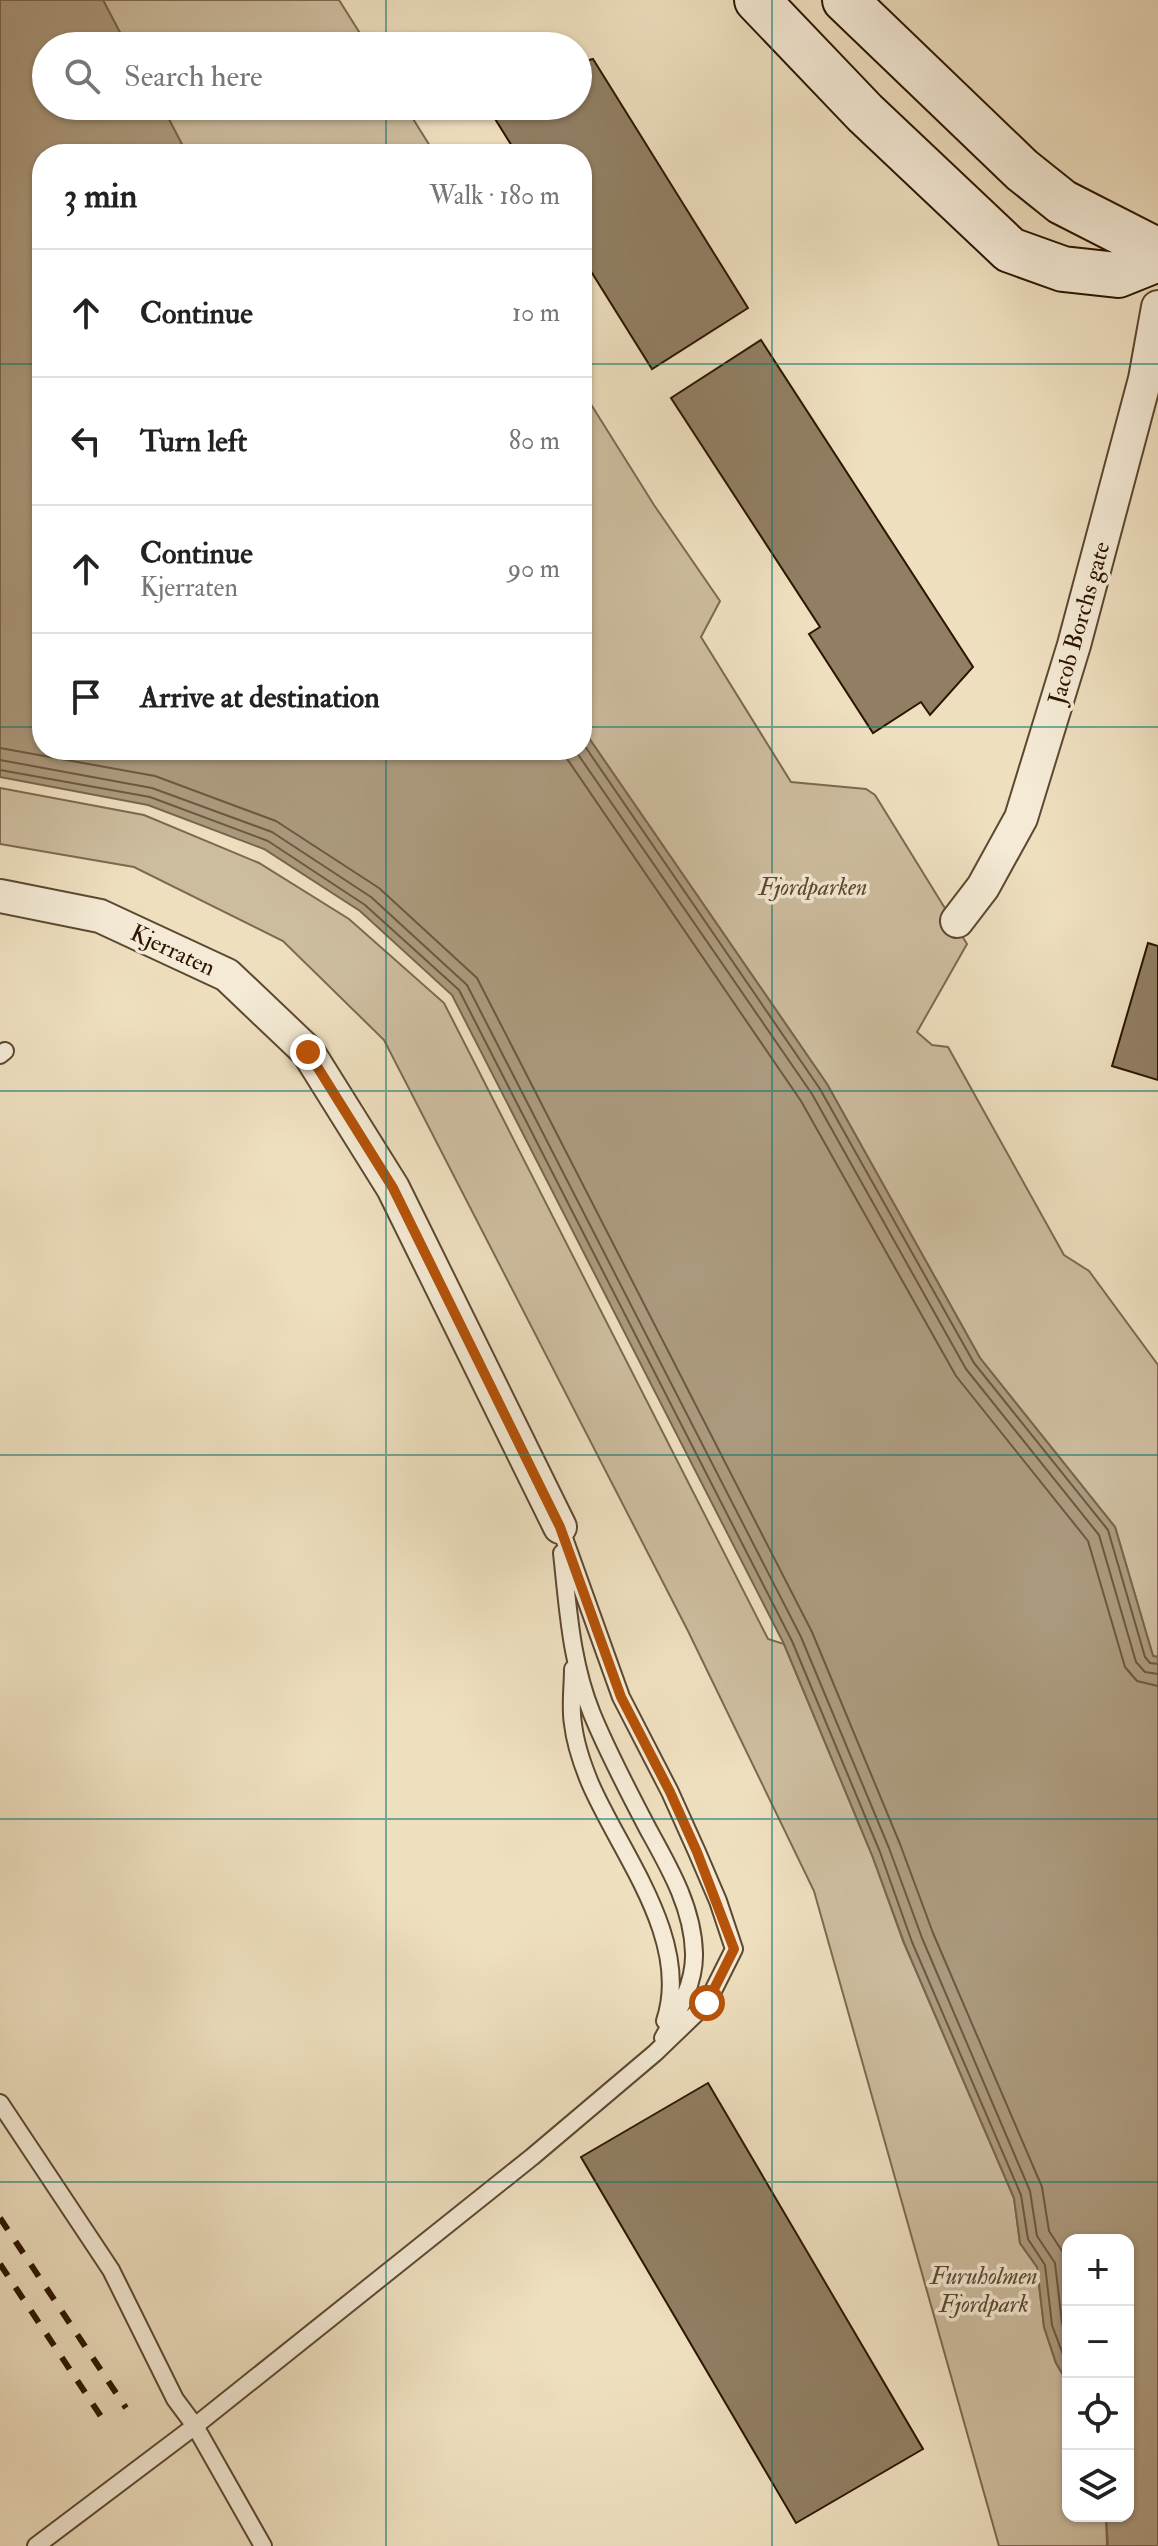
<!DOCTYPE html>
<html lang="en">
<head>
<meta charset="utf-8">
<style>
	:root { --surface:#fff; --page:#f2f2f2; --text:#222; --muted:#767676; --line:#e0e0e0 }
	body { margin:0; font-family:"IM FELL Double Pica",serif; background:var(--page); color:var(--text) }
	.controls { position:absolute; right:24px; bottom:24px; display:grid; overflow:hidden; border-radius:16px; box-shadow:0 2px 6px #0004 }
	.controls button { width:72px; height:72px; display:grid; place-items:center; padding:0; border:0; border-bottom:2px solid var(--line); background:var(--surface); color:var(--text); font:40px sans-serif }
	.stop { position:absolute; width:24px; height:24px; margin:-18px; border:6px solid #b45309; border-radius:50%; background:#fff }
	.stop.end { background:#b45309; border-color:#fff; box-shadow:0 2px 8px #0008 }
	.list { margin:0; padding:0; list-style:none }
	h2 { display:flex; justify-content:space-between; align-items:center; height:104px; margin:0; padding:0 32px; font-size:34px }
	h2 small { font-size:26px; font-weight:400; color:var(--muted) }
	.list li { display:grid; grid-template-columns:52px 1fr auto; gap:24px; align-items:center; box-sizing:border-box; height:128px; padding:0 32px; border-top:2px solid var(--line) }
	.list b { display:block; font-size:30px; white-space:nowrap }
	.list p { margin:0; font-size:26px; white-space:nowrap; color:var(--muted) }
	.list em { font-size:26px; font-style:normal; color:var(--muted) }
	.icon { flex:none; width:44px; height:44px; fill:none; stroke:currentColor; stroke-width:2; stroke-linecap:round; stroke-linejoin:round }
	.map { position:relative; flex:none; width:1158px; height:2546px; overflow:hidden }
	.search { position:absolute; background:var(--surface); box-shadow:0 2px 6px #0004; left:32px; top:32px; width:560px; height:88px; display:flex; align-items:center; gap:20px; box-sizing:border-box; padding:0 28px; border-radius:44px; color:var(--muted); font-size:30px }
	.panel { position:absolute; background:var(--surface); box-shadow:0 2px 6px #0004; left:32px; top:144px; width:560px; height:616px; border-radius:32px }
	.map>svg:first-child { display:block }
	.green { fill:#cdbd9f; stroke:#7d6950; stroke-width:2 }
	.water { fill:#ac9a7e; stroke:#79654c; stroke-width:2 }
	.lines { fill:none; stroke-linecap:round; stroke-linejoin:round }
	.shore { stroke:#6c583f; stroke-width:2 }
	.building { fill:#917e63; stroke:#2d1500; stroke-width:2 }
	.lane-casing { stroke:#5d4830; stroke-width:20 }
	.street-casing { stroke:#5d4830; stroke-width:36 }
	.secondary-casing { stroke:#2d1500; stroke-width:48 }
	.lane { stroke:#f4ead5; stroke-width:16 }
	.street { stroke:#f4ead5; stroke-width:32 }
	.secondary { stroke:#f4ead5; stroke-width:44 }
	.rail { stroke:#2d1500; stroke-width:6; stroke-dasharray:14 14; stroke-linecap:butt }
	.route { stroke:#b45309; stroke-width:10 }
	.grid { fill:none; stroke:#0f766e; stroke-width:2; stroke-opacity:0.55 }
	.labels { text-anchor:middle; stroke-width:7; stroke-linejoin:round; paint-order:stroke }
	.street-label { font-size:24px; fill:#2d1500; stroke:#f4ead5 }
	.park-label { font-size:24px; font-style:italic; fill:#5d4730; stroke:#f4ead5 }
</style>
</head>
<body>
<div class="map">
<svg width="1158" height="2546" viewBox="0 0 1158 2546">
	<rect width="100%" height="100%" fill="#eedfbf"/>
	<filter id="stains"><feTurbulence type="fractalNoise" baseFrequency=".0025" numOctaves="4"/><feColorMatrix values="0 0 0 0 .2 0 0 0 0 .09 0 0 0 0 .02 0 0 0 .5 -.17"/></filter>
	<radialGradient id="worn" r=".72"><stop offset=".6" stop-color="#630" stop-opacity="0"/><stop offset="1" stop-color="#630" stop-opacity=".3"/></radialGradient>
	<!-- green -->
	<path class="green" d="M103,0H339L368,46H127Z
		M162,106H405L435,154H187Z
		M582,390L654,505L720,601L701,637L791,782L866,789L875,795L967,944L917,1032L932,1045L948,1047L1064,1255L1089,1271L1158,1365V1657L1153,1656L1115,1527L980,1358L827,1084L582,728Z
		M0,788L144,815L259,863L349,919L444,1003L768,1639L784,1644L872,1855L903,1941L1014,2198L1020,2243L1037,2267L1044,2327L1056,2363L1068,2383V2516H1106L1107,2546H999L814,1891L688,1631L384,1040L283,941L134,867L0,844Z"/>
	<!-- water -->
	<path class="water" d="M0,0H103L127,46H46V106H162L187,154H42V750H582V728L827,1084L980,1358L1115,1527L1153,1656L1158,1657V2546H1108L1106,2516H1128V2240H1068V2383L1056,2363L1044,2327L1037,2267L1020,2243L1014,2198L905,1945L872,1855L784,1644L452,995L360,911L264,849L148,805L0,777Z"/>
	<g class="lines">
		<!-- shore -->
		<path class="shore" d="M582,742L820,1089L974,1363L1108,1530L1145,1657L1150,1663L1158,1664
			M0,748L155,776L276,821L379,888L477,978L812,1632L900,1844L933,1933L1042,2187L1049,2231L1064,2254L1068,2272
			M561,750L801,1101L956,1376L1088,1541L1125,1667L1137,1681L1158,1686
			M575,750L812,1094L966,1369L1099,1535L1136,1662L1145,1672L1158,1674
			M0,760L152,788L272,832L371,897L467,985L801,1637L889,1848L922,1938L1030,2191L1037,2236L1055,2263L1062,2323L1068,2342
			M0,770L150,797L268,841L365,905L459,990L792,1641L880,1852L912,1942L1021,2195L1028,2239L1045,2265L1052,2325L1068,2368"/>
	</g>
	<!-- building -->
	<path class="building" d="M593,59L748,308L652,369L582,257V154H517L487,106H578V63Z
		M761,340L973,667L930,715L921,702L873,733L809,634L820,627L671,398Z
		M1148,943L1158,946V1080L1112,1066Z
		M1148,943L1158,946V1080L1112,1066Z
		M708,2083L923,2449L796,2523L581,2157Z"/>
	<g class="lines">
		<!-- lane casing -->
		<g class="lane-casing">
			<path id="lane" d="M0,1055L5,1051
				M562,1553C568,1608 571,1663 592,1714C608,1753 628,1791 648,1829C669,1867 693,1908 694,1953C695,1984 678,2012 663,2038
				M573,1669C573,1687 570,1707 573,1724C575,1742 583,1766 590,1783C620,1853 692,1940 665,2021
				M0,2103L111,2270L175,2399L195,2426L263,2546
				M36,2546L195,2426L532,2157L655,2053L707,2003L734,1949L718,1901L697,1852L670,1792L621,1697L560,1527"/>
		</g>
		<!-- street casing -->
		<g class="street-casing">
			<path id="street" d="M0,896L100,916L227,975L308,1052L393,1188L560,1527
				M957,921L983,887L1021,818L1074,645L1145,379L1158,307"/>
		</g>
		<!-- secondary casing -->
		<g class="secondary-casing">
			<path id="secondary" d="M757,0L865,113L1010,250L1063,269L1118,275L1158,259
				M845,0L1022,170L1062,202L1158,251"/>
		</g>
		<!-- lane -->
		<use href="#lane" class="lane"/>
		<!-- street -->
		<use href="#street" class="street"/>
		<!-- secondary -->
		<use href="#secondary" class="secondary"/>
		<!-- rail -->
		<path class="rail" d="M0,2218L126,2408
			M0,2264L104,2421"/>
	</g>
	<g class="lines">
		<!-- route -->
		<path class="route" d="M308,1052L393,1188L560,1527L621,1697L670,1792L697,1852L734,1949L707,2003"/>
	</g>
	<!-- grid -->
	<path class="grid" d="M386,0V46M772,0V2546M386,106V154M0,364H42M582,364H1158M0,727H42M582,727H1158M386,750V2546M0,1091H1158M0,1455H1158M0,1819H1158M0,2182H1158"/>
	<g class="labels">
		<!-- street labels -->
		<g class="street-label">
			<text transform="translate(1079 623) rotate(-74)" y="8">Jacob Borchs gate</text>
			<text transform="translate(173 950) rotate(25)" y="8">Kjerraten</text>
		</g>
		<!-- park labels -->
		<g class="park-label">
			<text x="813" y="895">Fjordparken</text>
			<text x="984" y="2284">Furuholmen<tspan x="984" dy="28">Fjordpark</tspan></text>
		</g>
	</g>
	<rect width="100%" height="100%" filter="url(#stains)"/>
	<rect width="100%" height="100%" fill="url(#worn)"/>
</svg>
<div class="controls">
<button>+</button>
<button>−</button>
<button><svg class="icon" aria-label="locate" viewBox="0 0 24 24"><circle cx="12" cy="12" r="6"/><path d="M12 2v4M12 18v4M2 12h4M18 12h4"/></svg></button>
<button><svg class="icon" aria-label="layers" viewBox="0 0 24 24"><path d="M12 4l9 5-9 5-9-5zM3 14l9 5 9-5"/></svg></button>
</div>
<div class="stop" style="left:707px;top:2003px"></div>
<div class="stop end" style="left:308px;top:1052px"></div>
<div class="search"><svg class="icon" aria-label="search" viewBox="0 0 24 24"><circle cx="10" cy="10" r="6"/><path d="M15 15l6 6"/></svg>Search here</div>
<section class="panel">
<h2>3 min<small>Walk · 180 m</small></h2>
<ul class="list">
<li><svg class="icon" aria-label="ahead" viewBox="0 0 24 24"><path d="M12 20V5M6 11l6-6 6 6"/></svg><div><b>Continue</b></div><em>10 m</em></li>
<li><svg class="icon" aria-label="left" viewBox="0 0 24 24"><path d="M17 20v-9H6M10 6l-5 5 5 5"/></svg><div><b>Turn left</b></div><em>80 m</em></li>
<li><svg class="icon" aria-label="ahead" viewBox="0 0 24 24"><path d="M12 20V5M6 11l6-6 6 6"/></svg><div><b>Continue</b><p>Kjerraten</p></div><em>90 m</em></li>
<li><svg class="icon" aria-label="arrive" viewBox="0 0 24 24"><path d="M6 21V4h12l-3 4 3 4H6"/></svg><div><b>Arrive at destination</b></div></li>
</ul>
</section>
</div>
</body>
</html>
